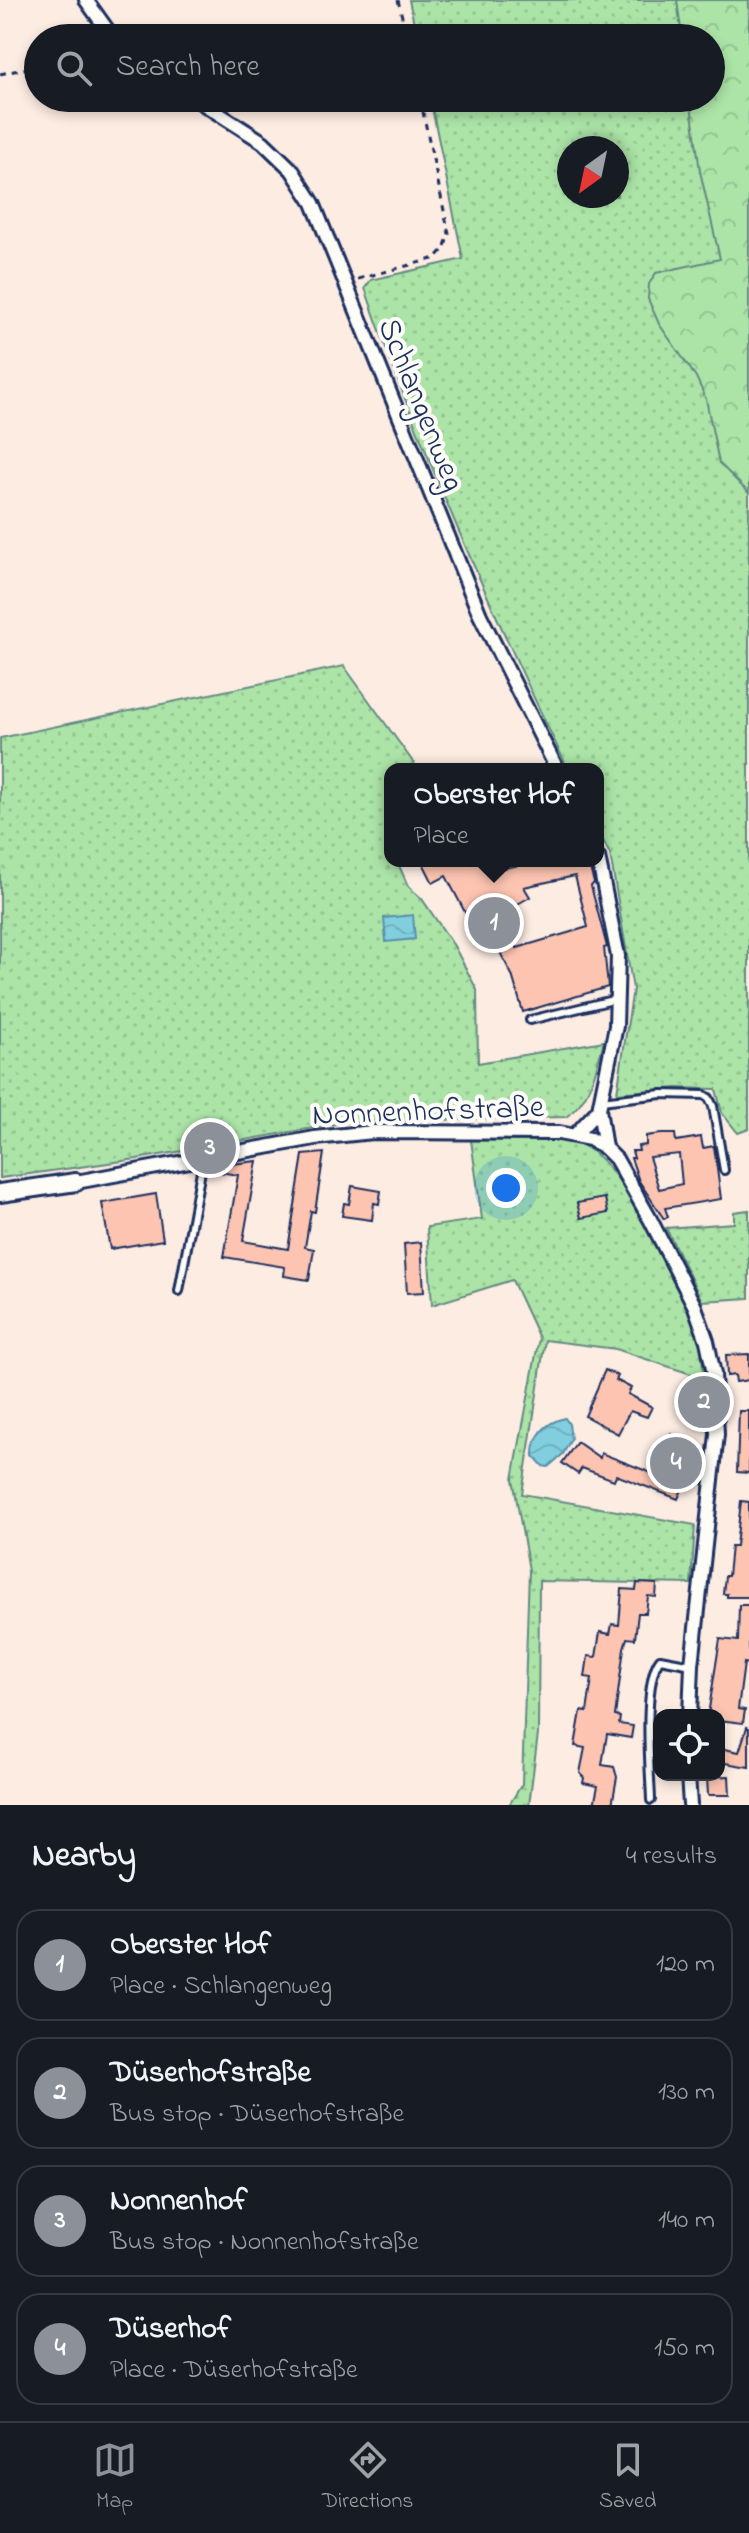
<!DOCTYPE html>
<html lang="en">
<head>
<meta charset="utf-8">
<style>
	:root { --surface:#171b24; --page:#242831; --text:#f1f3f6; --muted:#9ea1a6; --line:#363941; --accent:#8c9099 }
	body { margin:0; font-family:"Indie Flower",sans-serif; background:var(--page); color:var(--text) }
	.controls { position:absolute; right:24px; bottom:24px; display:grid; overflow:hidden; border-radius:16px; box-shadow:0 4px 12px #0003 }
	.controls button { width:72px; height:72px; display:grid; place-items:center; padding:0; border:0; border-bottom:2px solid var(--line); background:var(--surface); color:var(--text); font:40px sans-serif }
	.compass { position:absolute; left:557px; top:136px; width:72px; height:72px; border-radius:50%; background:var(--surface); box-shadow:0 4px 12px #0003; rotate:213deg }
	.you { position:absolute; left:506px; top:1188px; width:28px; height:28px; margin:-20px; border:6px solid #fff; border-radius:50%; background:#1a73e8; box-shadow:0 0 0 12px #1a73e833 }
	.badge { display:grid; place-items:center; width:52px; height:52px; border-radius:50%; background:var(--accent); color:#fff; font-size:26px; font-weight:700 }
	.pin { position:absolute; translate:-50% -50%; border:4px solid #fff; box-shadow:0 2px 8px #0006 }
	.popup { position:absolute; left:384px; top:763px; width:220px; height:104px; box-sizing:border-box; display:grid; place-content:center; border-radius:16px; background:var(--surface); filter:drop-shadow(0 2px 6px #0005); font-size:26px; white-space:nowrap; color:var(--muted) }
	.popup b { font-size:30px; color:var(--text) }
	.popup::after { content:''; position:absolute; left:50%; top:100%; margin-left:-16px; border:16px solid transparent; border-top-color:var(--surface) }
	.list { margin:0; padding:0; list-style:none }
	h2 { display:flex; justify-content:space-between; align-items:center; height:104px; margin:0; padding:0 32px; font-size:34px }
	h2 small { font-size:26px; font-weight:400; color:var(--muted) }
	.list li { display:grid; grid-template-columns:52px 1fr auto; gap:24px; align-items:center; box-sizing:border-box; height:112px; margin:0 16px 16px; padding:0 16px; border:2px solid var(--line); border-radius:24px }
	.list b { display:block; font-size:30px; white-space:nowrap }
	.list p { margin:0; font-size:26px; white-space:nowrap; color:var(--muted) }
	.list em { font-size:26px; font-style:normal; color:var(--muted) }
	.icon { flex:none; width:44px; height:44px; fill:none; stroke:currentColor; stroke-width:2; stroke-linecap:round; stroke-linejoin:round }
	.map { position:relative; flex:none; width:749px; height:1805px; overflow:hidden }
	.search { position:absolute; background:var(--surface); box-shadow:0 4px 12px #0003; left:24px; right:24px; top:24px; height:88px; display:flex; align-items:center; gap:20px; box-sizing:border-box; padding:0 28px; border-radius:44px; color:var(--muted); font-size:30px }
	.sheet { height:616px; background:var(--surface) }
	nav { display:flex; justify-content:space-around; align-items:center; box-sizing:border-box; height:112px; border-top:2px solid var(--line); background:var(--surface); font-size:22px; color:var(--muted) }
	nav a { display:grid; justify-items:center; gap:4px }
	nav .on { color:var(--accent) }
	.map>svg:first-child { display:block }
	.grass { fill:url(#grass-dots); stroke:#648a82; stroke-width:2; fill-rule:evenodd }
	.forest { fill:url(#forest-crowns); stroke:#648a82; stroke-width:2 }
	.water { fill:url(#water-waves); stroke:#588fab; stroke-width:2 }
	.building { fill:#fdc5b1; stroke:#1b2f5e; stroke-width:2; fill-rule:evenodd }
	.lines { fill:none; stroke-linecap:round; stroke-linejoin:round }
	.lane-casing { stroke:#1b2f5e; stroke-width:12 }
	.street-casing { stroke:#1b2f5e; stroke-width:18 }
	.secondary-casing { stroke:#1b2f5e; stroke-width:22 }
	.path { stroke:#1b2f5e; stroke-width:3; stroke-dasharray:6 6; stroke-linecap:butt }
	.lane { stroke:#fdfcf7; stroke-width:6 }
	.street { stroke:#fdfcf7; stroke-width:12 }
	.secondary { stroke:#fdfcf7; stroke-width:16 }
	.labels { text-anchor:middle; stroke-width:8; stroke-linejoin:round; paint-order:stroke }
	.street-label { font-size:32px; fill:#1b2f5e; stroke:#fdfcf7 }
</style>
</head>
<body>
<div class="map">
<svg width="749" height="1805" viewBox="0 0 749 1805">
	<defs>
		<pattern id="grass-dots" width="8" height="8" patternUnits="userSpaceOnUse" patternTransform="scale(2)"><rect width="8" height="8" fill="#ace4a7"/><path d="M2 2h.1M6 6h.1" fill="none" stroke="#93c492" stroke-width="1.8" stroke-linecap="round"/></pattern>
		<pattern id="forest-crowns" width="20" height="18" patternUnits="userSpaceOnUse" patternTransform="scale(2)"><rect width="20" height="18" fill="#ace4a7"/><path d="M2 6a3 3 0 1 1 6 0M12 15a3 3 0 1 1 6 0" fill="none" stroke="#93c492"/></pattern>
		<pattern id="water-waves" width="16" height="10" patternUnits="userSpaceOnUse" patternTransform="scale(2)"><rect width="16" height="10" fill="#81cfde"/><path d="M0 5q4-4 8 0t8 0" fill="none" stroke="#6fb2c1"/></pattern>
	</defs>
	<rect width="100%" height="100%" fill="#fdece2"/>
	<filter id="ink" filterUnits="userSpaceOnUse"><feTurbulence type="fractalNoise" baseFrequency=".0125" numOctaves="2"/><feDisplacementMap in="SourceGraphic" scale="16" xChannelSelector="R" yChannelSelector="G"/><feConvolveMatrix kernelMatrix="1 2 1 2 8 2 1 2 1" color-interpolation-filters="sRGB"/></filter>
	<g filter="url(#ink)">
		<!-- grass -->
		<path class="grass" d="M409,0H684L690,38H417Z
			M430,98H697L746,336L749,491V1129L738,1133L722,1113L716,1089L676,1088L617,1093L633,989L610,854L598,831V769H568C492,612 421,453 365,288L371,280L463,259ZM569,148H617V196H569Z
			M344,666L418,769H390V861H397L408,886L422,899L454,946L477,990L478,1063L604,1041C595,1071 592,1098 566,1117L347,1122L137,1159L0,1178V738Z
			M471,1140C501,1140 555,1135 581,1145C622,1160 681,1287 696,1329C702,1344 703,1362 703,1378L616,1349L545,1340L522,1494L695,1525L691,1584L539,1581L538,1734L529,1805H509L522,1784L529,1570L513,1479L539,1338L512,1280L432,1305L427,1227L482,1219Z
			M749,1210V1298L702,1301L666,1228L734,1223V1212Z"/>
		<!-- forest -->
		<path class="forest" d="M677,0H749V493L719,463L706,399L696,377L659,324L648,299L649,284L656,273L720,259L700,171L690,98H711V38H682Z"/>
		<!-- water -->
		<path class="water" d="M413,915L415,939L386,942L384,918Z
			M565,1418L569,1424L571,1439L563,1454L548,1467L543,1466L534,1456C533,1436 546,1422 565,1418Z"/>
		<!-- building -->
		<path class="building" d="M422,861H501L504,868L541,861H588L594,883L591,886L607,947L604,948L608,987L523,1012L512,975L484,922L481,923L470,915L467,916L446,876L433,883ZM575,876L588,927L517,948L500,914L530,897L524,887Z
			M661,1134H675L676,1141L701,1137L703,1148L714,1146L721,1199L665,1208L668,1217L664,1219L639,1181L631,1158H634L632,1151H639L638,1146L646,1145V1136ZM679,1154L682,1184L659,1189L649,1157Z
			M324,1153L315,1212L311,1211L305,1247L314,1249L309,1280L284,1276L285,1267L224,1257L238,1175L207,1170L208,1167L257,1161L243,1241L288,1249L303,1155Z
			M352,1186L381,1191L379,1204L374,1203L372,1220L342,1216L344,1203L349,1204Z
			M156,1194L163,1240L110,1249L102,1203Z
			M605,1198L608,1213L581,1218L577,1203Z
			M421,1242L424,1292L407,1293L404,1244Z
			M749,1354V1380L736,1382L735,1375L727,1376L726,1355Z
			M605,1370L618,1376L616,1380L631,1388L628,1394L652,1407L647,1417L630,1411L618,1434L585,1416Z
			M739,1411H749V1473L737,1472Z
			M671,1434L700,1447L678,1499L616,1475L614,1480L582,1468L578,1474L562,1463L577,1442L600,1458L601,1453L654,1474Z
			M741,1501L749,1502V1597H727V1594H723L725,1576H728L731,1546H736Z
			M637,1583L657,1584L656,1597L648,1596L646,1613H638L635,1639L627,1638L624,1648L615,1716L620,1717L619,1724L633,1726L631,1738L607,1734L602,1765L614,1767L617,1777L612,1805H594L598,1786L583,1783L584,1778L580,1773L585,1748L575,1746L581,1711L587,1712L592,1678L585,1677L588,1656L596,1657L600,1632L610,1634L612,1624L619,1625L622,1589L636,1590Z
			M739,1605H749V1664L744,1663L738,1709L745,1710L743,1723L719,1720V1715H708L720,1639L738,1641Z
			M747,1727L749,1728V1767L719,1762V1748L739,1752Z
			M729,1776L730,1795H708L707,1777Z"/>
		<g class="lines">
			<!-- lane casing -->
			<g class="lane-casing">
				<path id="lane" d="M530,1020L617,999
					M601,1101L662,1094L704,1095L709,1098L713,1106L724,1170
					M179,1291L203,1160
					M651,1800C650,1769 642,1682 660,1659L692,1665"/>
			</g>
			<!-- street casing -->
			<g class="street-casing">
				<path id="street" d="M86,0L113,38
					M194,98L263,142L292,170L313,203L480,615L557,769
					M598,857L618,956L616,1026L599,1109L605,1148
					M575,1135L599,1109
					M76,1182L315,1138L373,1132L559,1133L590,1139L605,1148L616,1159L650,1219L695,1307L707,1341L714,1374L717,1434L692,1665L690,1715
					M688,1775L690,1805"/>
			</g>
			<!-- secondary casing -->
			<g class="secondary-casing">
				<path id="secondary" d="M0,1193L76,1182"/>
			</g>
			<!-- path -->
			<path class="path" d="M398,0L407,38
				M0,74L38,66
				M358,279L436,258L444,249L449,234L420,98"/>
			<!-- lane -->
			<use href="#lane" class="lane"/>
			<!-- street -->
			<use href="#street" class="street"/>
			<!-- secondary -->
			<use href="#secondary" class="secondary"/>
		</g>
	</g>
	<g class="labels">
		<!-- street labels -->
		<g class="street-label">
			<text transform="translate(423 404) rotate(68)" y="11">Schlangenweg</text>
			<text transform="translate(428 1109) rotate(-2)" y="11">Nonnenhofstraße</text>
		</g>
	</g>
</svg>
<div class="controls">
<button><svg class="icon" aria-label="locate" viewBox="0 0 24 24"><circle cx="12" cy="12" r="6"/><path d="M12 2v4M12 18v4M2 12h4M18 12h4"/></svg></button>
</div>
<svg class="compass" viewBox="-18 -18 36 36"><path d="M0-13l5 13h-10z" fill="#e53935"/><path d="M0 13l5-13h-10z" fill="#9ea1a6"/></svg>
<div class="you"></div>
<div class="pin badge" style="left:494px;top:923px">1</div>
<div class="popup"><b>Oberster Hof</b>Place</div>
<div class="pin badge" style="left:704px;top:1402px">2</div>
<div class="pin badge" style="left:210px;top:1148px">3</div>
<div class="pin badge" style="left:676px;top:1463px">4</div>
<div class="search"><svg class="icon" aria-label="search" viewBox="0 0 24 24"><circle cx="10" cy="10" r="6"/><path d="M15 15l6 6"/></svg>Search here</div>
</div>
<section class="sheet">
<h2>Nearby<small>4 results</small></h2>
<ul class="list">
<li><span class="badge">1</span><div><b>Oberster Hof</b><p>Place · Schlangenweg</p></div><em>120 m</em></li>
<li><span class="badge">2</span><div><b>Düserhofstraße</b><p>Bus stop · Düserhofstraße</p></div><em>130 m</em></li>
<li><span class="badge">3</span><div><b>Nonnenhof</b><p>Bus stop · Nonnenhofstraße</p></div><em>140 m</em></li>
<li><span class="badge">4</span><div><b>Düserhof</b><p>Place · Düserhofstraße</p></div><em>150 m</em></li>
</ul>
</section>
<nav>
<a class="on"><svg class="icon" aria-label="map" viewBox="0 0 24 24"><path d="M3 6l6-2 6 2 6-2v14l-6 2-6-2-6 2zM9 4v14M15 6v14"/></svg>Map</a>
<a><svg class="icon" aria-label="directions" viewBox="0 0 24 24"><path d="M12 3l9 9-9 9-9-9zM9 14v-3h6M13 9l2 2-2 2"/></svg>Directions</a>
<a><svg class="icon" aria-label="saved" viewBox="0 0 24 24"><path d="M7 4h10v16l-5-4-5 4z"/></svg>Saved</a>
</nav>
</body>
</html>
